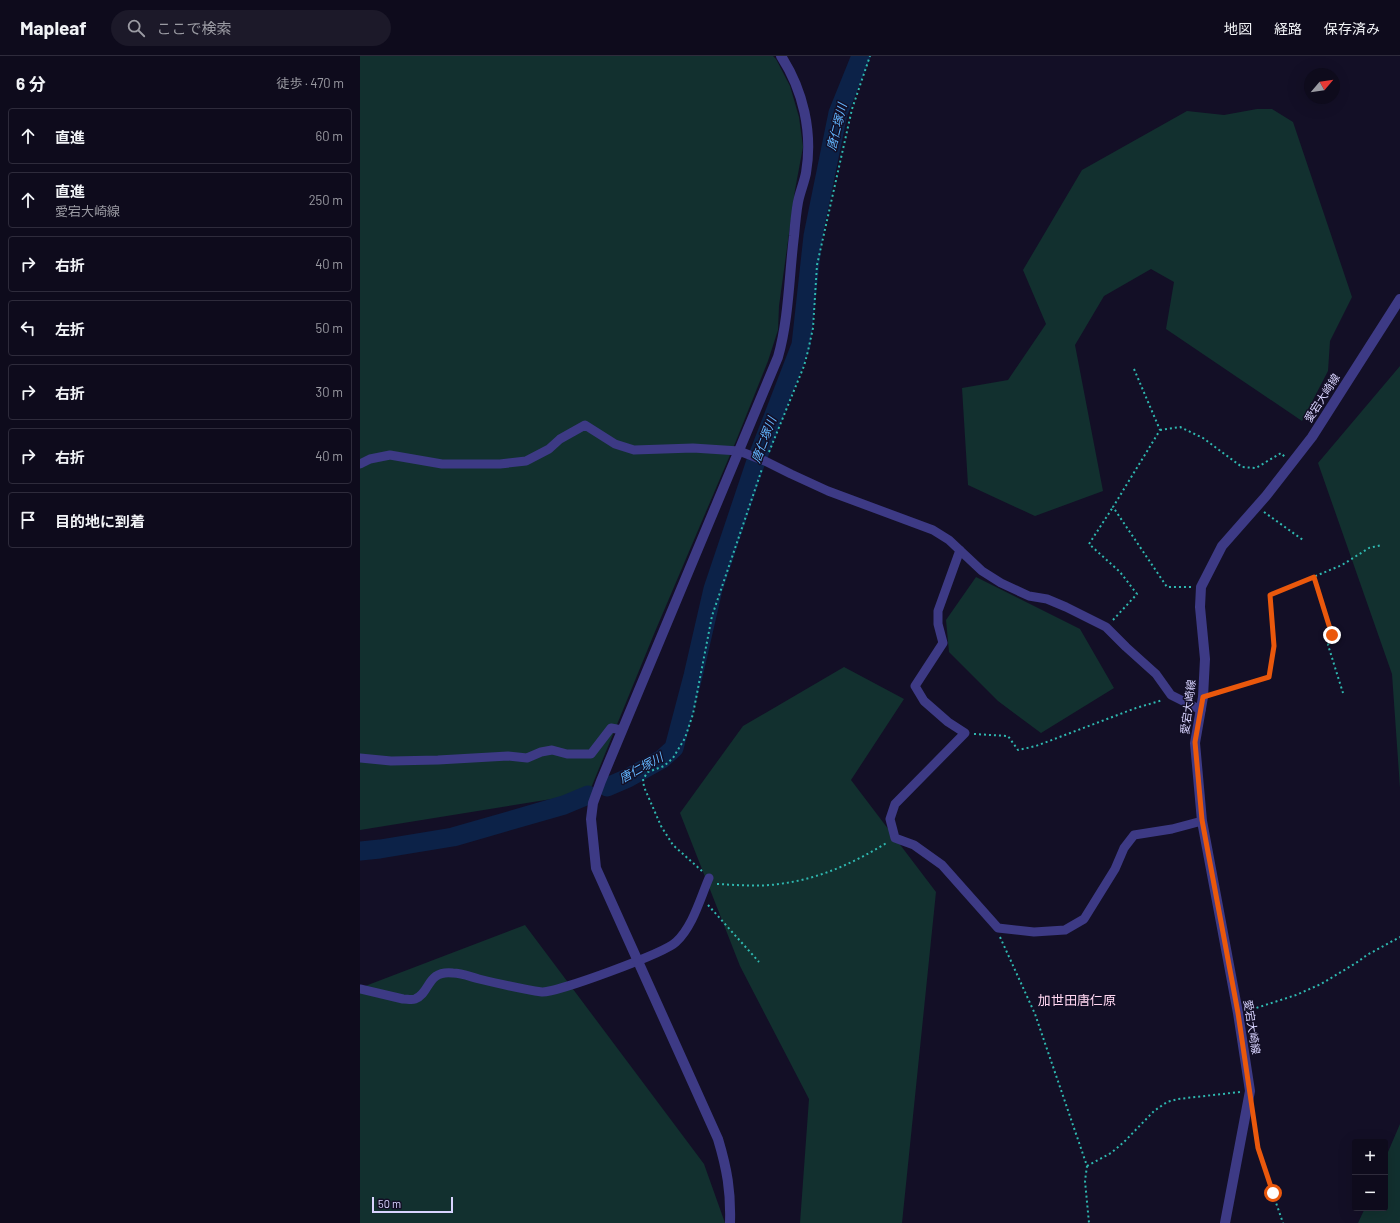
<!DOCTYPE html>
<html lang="ja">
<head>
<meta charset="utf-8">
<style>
	:root { --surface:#0e0b1c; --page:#1c1929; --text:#f1f3f6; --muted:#9b9ba3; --line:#2e2b3b }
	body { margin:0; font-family:Barlow,"Noto Sans JP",sans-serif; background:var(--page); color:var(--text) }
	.controls { position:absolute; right:12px; bottom:12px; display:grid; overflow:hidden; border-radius:4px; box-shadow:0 4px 16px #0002 }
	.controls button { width:36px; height:36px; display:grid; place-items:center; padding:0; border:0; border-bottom:1px solid var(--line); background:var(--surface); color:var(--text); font:20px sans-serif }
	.compass { position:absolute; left:944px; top:12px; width:36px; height:36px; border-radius:50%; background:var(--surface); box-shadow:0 4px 16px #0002; rotate:61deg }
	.scale { position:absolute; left:12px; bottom:10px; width:81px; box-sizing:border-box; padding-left:4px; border:2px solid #d9d4ff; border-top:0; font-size:11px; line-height:14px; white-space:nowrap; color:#d9d4ff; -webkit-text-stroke:3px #130f26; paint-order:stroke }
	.stop { position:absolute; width:12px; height:12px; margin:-9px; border:3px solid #ea580c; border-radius:50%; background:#fff }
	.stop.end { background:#ea580c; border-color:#fff; box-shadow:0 1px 4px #0008 }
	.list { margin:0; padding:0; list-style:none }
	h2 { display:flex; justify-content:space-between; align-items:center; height:52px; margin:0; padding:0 16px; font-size:17px }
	h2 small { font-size:13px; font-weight:400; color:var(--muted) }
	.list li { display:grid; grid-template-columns:26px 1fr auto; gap:12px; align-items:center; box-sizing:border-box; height:56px; margin:0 8px 8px; padding:0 8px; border:1px solid var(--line); border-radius:4px }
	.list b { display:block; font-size:15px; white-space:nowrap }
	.list p { margin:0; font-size:13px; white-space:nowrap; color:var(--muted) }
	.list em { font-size:13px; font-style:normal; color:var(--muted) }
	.icon { flex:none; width:22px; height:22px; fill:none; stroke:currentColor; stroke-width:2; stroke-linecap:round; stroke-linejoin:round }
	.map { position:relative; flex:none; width:1040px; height:1167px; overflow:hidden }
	header { display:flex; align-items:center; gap:24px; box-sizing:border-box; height:56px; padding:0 20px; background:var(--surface); border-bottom:1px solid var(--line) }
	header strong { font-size:19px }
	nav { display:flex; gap:22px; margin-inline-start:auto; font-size:14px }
	.search { width:280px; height:36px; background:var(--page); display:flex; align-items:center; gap:10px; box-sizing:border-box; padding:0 14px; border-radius:22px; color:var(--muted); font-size:15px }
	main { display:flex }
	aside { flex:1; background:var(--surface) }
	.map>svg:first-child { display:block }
	.green { fill:#12302f }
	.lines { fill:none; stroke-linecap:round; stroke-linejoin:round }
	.river { stroke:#0c2248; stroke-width:19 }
	.path { stroke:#2fb8b0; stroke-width:2; stroke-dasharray:2 3; stroke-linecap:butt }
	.minor { stroke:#3d3a85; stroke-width:9 }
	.tertiary { stroke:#3d3a85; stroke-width:10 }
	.route { stroke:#ea580c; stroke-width:5 }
	.labels { text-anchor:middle; stroke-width:3; stroke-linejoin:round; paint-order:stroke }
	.street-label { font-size:11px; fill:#d9d4ff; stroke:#130f26 }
	.water-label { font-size:12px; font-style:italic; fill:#62b6ff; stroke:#130f26 }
	.quarter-label { font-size:13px; fill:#ffd6f0; stroke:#130f26 }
</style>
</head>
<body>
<header>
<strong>Mapleaf</strong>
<div class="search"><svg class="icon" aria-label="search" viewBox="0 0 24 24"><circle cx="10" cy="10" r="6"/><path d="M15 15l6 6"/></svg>ここで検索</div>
<nav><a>地図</a><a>経路</a><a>保存済み</a></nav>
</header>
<main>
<aside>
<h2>6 分<small>徒歩 · 470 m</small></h2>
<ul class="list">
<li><svg class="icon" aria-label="ahead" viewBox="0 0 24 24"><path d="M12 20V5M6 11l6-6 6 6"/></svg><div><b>直進</b></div><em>60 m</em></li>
<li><svg class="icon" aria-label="ahead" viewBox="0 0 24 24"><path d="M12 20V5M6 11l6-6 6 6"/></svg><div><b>直進</b><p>愛宕大崎線</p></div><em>250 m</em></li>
<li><svg class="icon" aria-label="right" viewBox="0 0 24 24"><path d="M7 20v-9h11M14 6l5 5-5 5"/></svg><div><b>右折</b></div><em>40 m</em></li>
<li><svg class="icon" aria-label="left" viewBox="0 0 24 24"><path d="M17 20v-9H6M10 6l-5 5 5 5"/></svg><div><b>左折</b></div><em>50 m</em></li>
<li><svg class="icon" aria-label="right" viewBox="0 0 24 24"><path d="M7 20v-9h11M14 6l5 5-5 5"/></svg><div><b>右折</b></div><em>30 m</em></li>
<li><svg class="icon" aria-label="right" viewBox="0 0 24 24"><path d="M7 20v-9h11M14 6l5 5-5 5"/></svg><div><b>右折</b></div><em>40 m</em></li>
<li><svg class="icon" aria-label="arrive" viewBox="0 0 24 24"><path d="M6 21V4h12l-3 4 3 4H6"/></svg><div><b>目的地に到着</b></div></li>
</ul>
</aside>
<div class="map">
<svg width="1040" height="1167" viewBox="0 0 1040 1167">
	<rect width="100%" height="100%" fill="#130f26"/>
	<!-- green -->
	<path class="green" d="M0,0H413L416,3L430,30L439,61L443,91L435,134L419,250L418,274L408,305L376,385L294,578L229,737L0,774Z
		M897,53H912L933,66L992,241L970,285L968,315L942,365L806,273L814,226L791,213L744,240L715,289L743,435L675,460L608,429L602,332L648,324L686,268L663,214L722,114L827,55L864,59Z
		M1040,310V732L1032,618L958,407Z
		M616,521L720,573L754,632L681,677L638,645L589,596L586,564Z
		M484,611L544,643L491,724L576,836L542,1167H440L449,1043L380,910L320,757L383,670Z
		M165,869L344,1108L365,1167H0V932Z
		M1040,1068V1167H998L1005,1152H1025V1103Z"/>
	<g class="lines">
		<!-- river -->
		<path class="river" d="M247,731L268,722L302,703L314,692L333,620L353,533L395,408L441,289L453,180L478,57L501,0
			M0,795L20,793L93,781L204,749L228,739"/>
		<!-- path -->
		<path class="path" d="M774,313L800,374L753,451L807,531H831
			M800,374L820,371L843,382L882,411L896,412L921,397L925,401
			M409,396L444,310L448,295L453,272L457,209L492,53L510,0
			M904,456L943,484
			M954,521L972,579L968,589L983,637
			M753,564L777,538L760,516L729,488L753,451
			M853,638L909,621L914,590L910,539L982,509L1009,492L1022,489
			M614,678L648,680L658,694L676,690L776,652L803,644
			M342,815L313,789L301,770L284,731L283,723L288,716L304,710L313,702L325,682L333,658L352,560L402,413
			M357,828C378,829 399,831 419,828C459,823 494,807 528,786
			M348,849L399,906
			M640,881L675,958L727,1110L725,1125L729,1167
			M887,955L936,939L961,928L996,907L1007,899L1040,881
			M895,1071L897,1092L923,1167
			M727,1110L751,1097L764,1086L794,1055L807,1046L818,1043L880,1036"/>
		<!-- minor -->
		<path class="minor" d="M0,408L10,403L30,399L82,408H140L166,405L189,393L200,383L225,369L255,388L274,394L333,392L379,395L405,405L431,418L468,435L573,474L589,484L622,515L641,527L669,540L687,543L706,551L746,571L766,591L796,618L811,639L841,654
			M600,494L578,555V568L583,587L555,630L564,645L588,666L605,677L535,748L530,763L535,782L554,789L582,809L638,872L674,876L705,874L724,863L755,813L764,792L774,779L812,773L842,765
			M0,702L31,705L78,704L148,700L167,702L181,696L192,694L207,698H231L251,672L262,674
			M0,933L43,943C47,943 52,944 55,943C71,937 66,914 93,917C102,917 111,921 119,923C140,928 161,933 182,936C196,937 305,897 316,886C333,870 340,843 349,822"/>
		<!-- tertiary -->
		<path class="tertiary" d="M370,1167C371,1135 367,1113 358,1083L236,812L231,763L233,747L241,725L418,301C429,262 429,220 434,180C435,169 436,157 438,146C440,136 444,127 446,117C453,76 443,34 421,0
			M865,1167L890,1035L878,957L842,765L835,687L843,641L845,603L840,551L841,531L862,490L906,440L952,381L1040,243"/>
	</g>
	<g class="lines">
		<!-- route -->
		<path class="route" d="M913,1137L898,1092L878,957L842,764L835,686L843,641L909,621L914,590L910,539L954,521L972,579"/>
	</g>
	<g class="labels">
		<!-- street labels -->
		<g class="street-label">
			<text transform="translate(962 342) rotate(-57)" y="4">愛宕大崎線</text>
			<text transform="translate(828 651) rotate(-83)" y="4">愛宕大崎線</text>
			<text transform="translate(892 971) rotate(81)" y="4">愛宕大崎線</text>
		</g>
		<!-- water labels -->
		<g class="water-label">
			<text transform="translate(477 71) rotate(-76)" y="4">唐仁塚川</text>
			<text transform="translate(404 384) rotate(-69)" y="4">唐仁塚川</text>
			<text transform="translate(281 712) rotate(-29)" y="4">唐仁塚川</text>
		</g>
		<!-- quarter labels -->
		<g class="quarter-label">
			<text x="717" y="949">加世田唐仁原</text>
		</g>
	</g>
</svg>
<div class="controls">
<button>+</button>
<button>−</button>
</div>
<svg class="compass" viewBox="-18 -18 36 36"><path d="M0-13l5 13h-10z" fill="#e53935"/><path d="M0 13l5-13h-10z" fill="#9b9ba3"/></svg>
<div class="scale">50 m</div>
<div class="stop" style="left:913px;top:1137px"></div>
<div class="stop end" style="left:972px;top:579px"></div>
</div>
</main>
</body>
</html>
